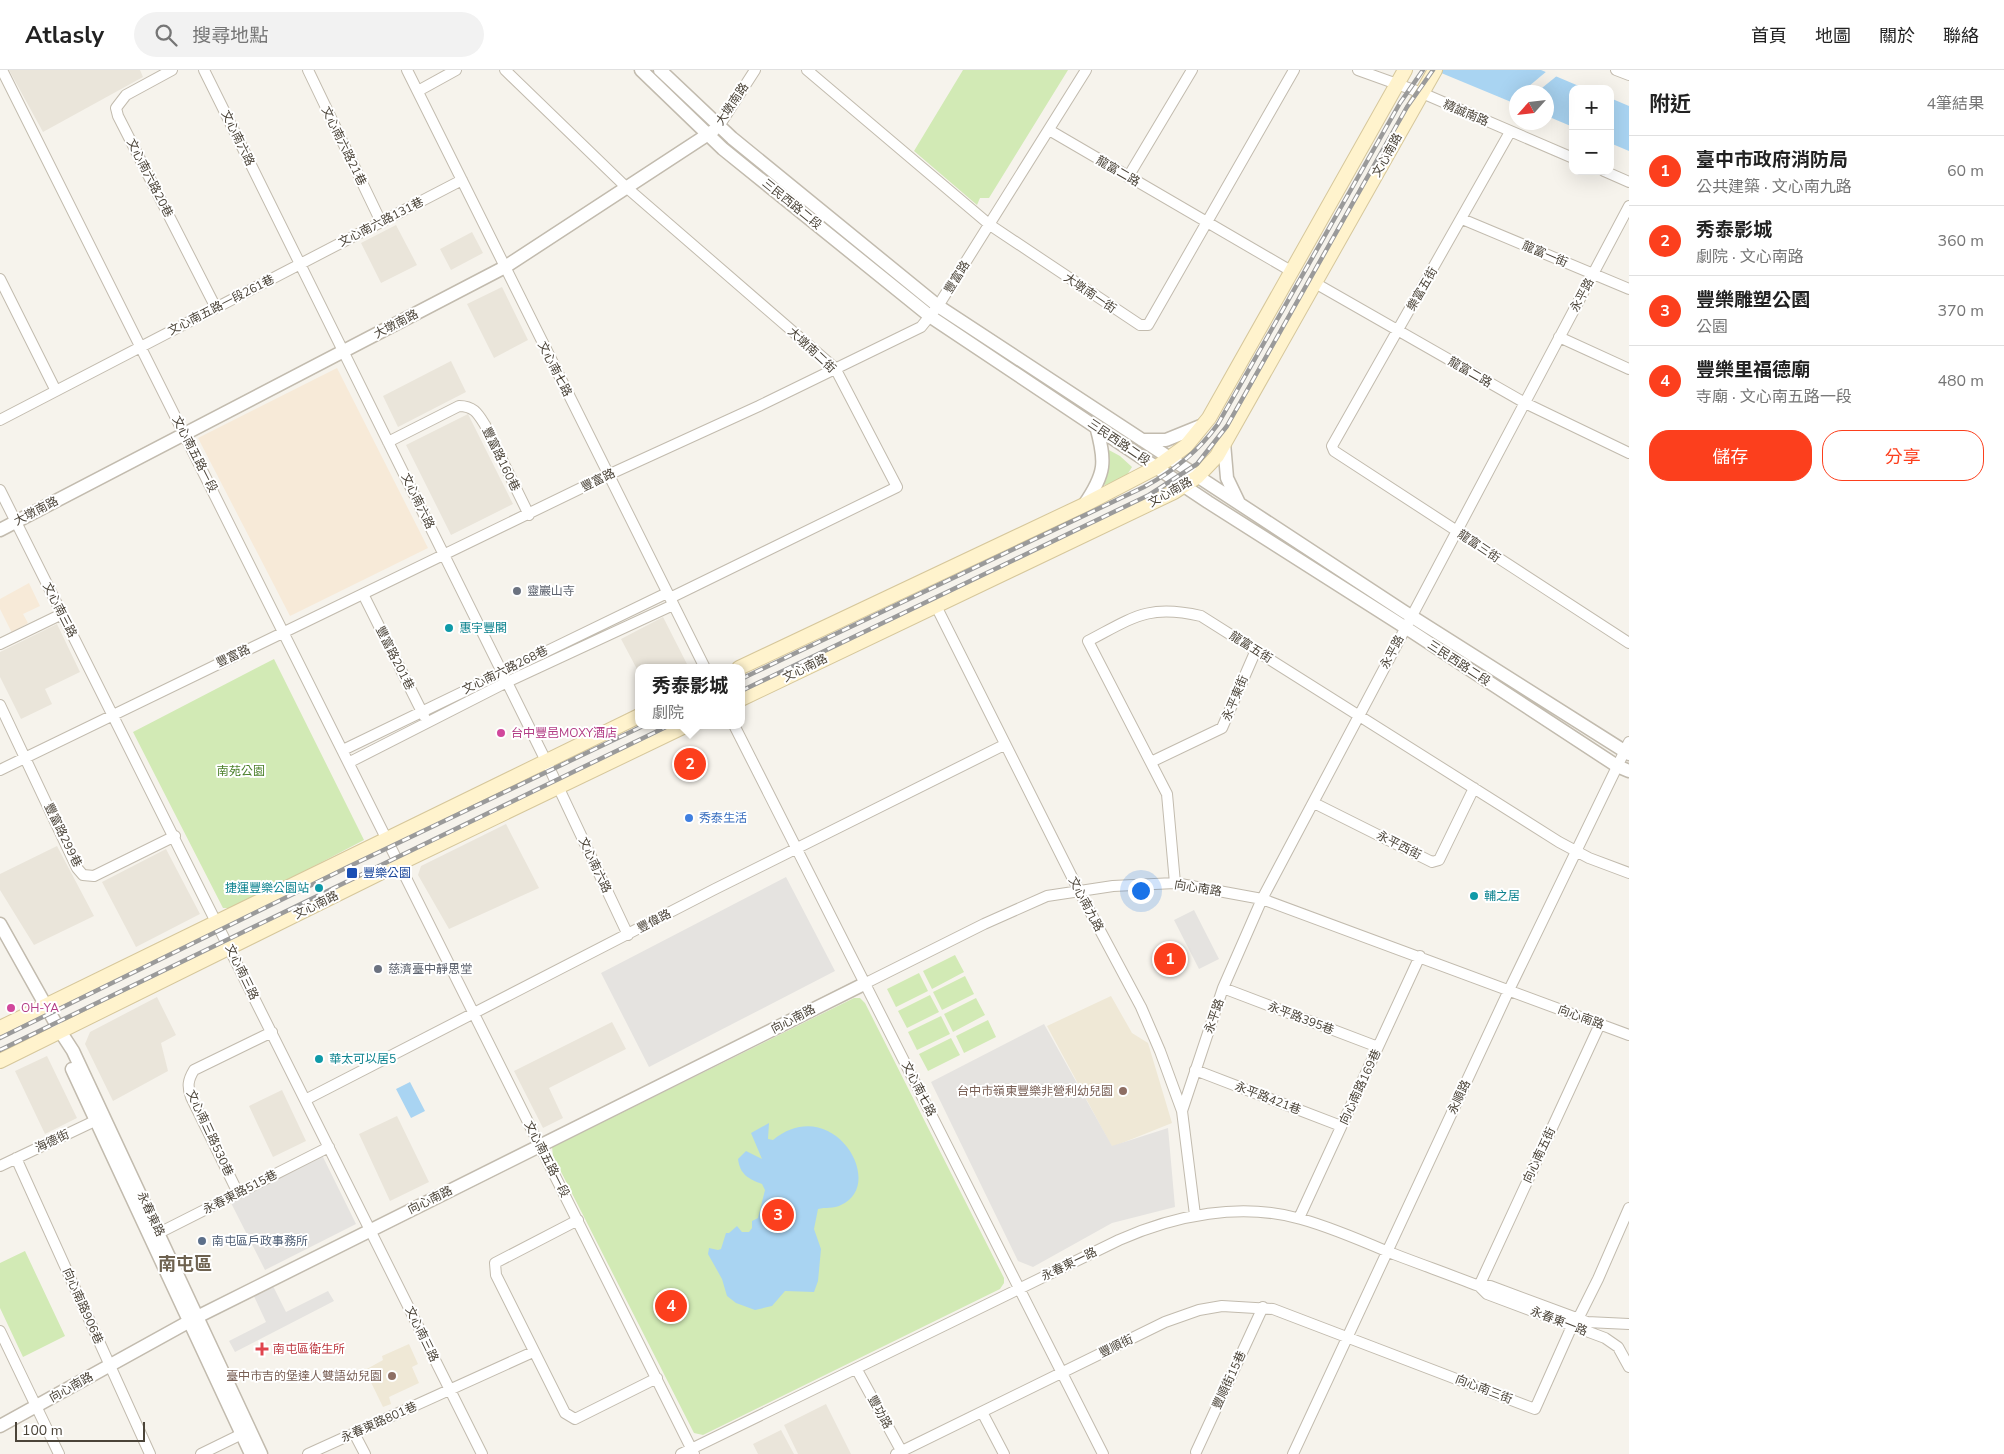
<!DOCTYPE html>
<html lang="zh-TW">
<head>
<meta charset="utf-8">
<style>
	:root { --surface:#fff; --page:#f2f2f2; --text:#222; --muted:#767676; --line:#e0e0e0; --accent:#fc3f1d }
	body { margin:0; font-family:"Nunito Sans","Noto Sans TC",sans-serif; background:var(--page); color:var(--text) }
	.controls { position:absolute; right:15px; top:15px; display:grid; overflow:hidden; border-radius:10px; box-shadow:0 5px 20px #0002 }
	.controls button { width:45px; height:45px; display:grid; place-items:center; padding:0; border:0; border-bottom:1px solid var(--line); background:var(--surface); color:var(--text); font:25px sans-serif }
	.compass { position:absolute; left:1509px; top:15px; width:45px; height:45px; border-radius:50%; background:var(--surface); box-shadow:0 5px 20px #0002; rotate:243deg }
	.scale { position:absolute; left:15px; bottom:12px; width:130px; box-sizing:border-box; padding-left:5px; border:2px solid #4b4439; border-top:0; font-size:14px; line-height:18px; white-space:nowrap; color:#4b4439; -webkit-text-stroke:4px #fff; paint-order:stroke }
	.you { position:absolute; left:1140px; top:820px; width:18px; height:18px; margin:-12px; border:4px solid #fff; border-radius:50%; background:#1a73e8; box-shadow:0 0 0 8px #1a73e833 }
	.badge { display:grid; place-items:center; width:32px; height:32px; border-radius:50%; background:var(--accent); color:#fff; font-size:16px; font-weight:700 }
	.pin { position:absolute; translate:-50% -50%; border:2px solid #fff; box-shadow:0 1px 5px #0006 }
	.popup { position:absolute; left:635px; top:594px; width:110px; height:65px; box-sizing:border-box; display:grid; place-content:center; border-radius:10px; background:var(--surface); filter:drop-shadow(0 1px 4px #0005); font-size:16px; white-space:nowrap; color:var(--muted) }
	.popup b { font-size:19px; color:var(--text) }
	.popup::after { content:''; position:absolute; left:50%; top:100%; margin-left:-10px; border:10px solid transparent; border-top-color:var(--surface) }
	.list { margin:0; padding:0; list-style:none }
	h2 { display:flex; justify-content:space-between; align-items:center; height:65px; margin:0; padding:0 20px; font-size:21px }
	h2 small { font-size:16px; font-weight:400; color:var(--muted) }
	.list li { display:grid; grid-template-columns:32px 1fr auto; gap:15px; align-items:center; box-sizing:border-box; height:70px; padding:0 20px; border-top:1px solid var(--line) }
	.list b { display:block; font-size:19px; white-space:nowrap }
	.list p { margin:0; font-size:16px; white-space:nowrap; color:var(--muted) }
	.list em { font-size:16px; font-style:normal; color:var(--muted) }
	.actions { display:flex; gap:10px; padding:15px 20px }
	.actions a { flex:1; padding:11px 0; border:1px solid var(--accent); border-radius:20px; text-align:center; font-size:18px; color:var(--accent) }
	.actions .main { background:var(--accent); color:#fff }
	.icon { flex:none; width:28px; height:28px; fill:none; stroke:currentColor; stroke-width:2; stroke-linecap:round; stroke-linejoin:round }
	.map { position:relative; flex:none; width:1629px; height:1384px; overflow:hidden }
	header { display:flex; align-items:center; gap:30px; box-sizing:border-box; height:70px; padding:0 25px; background:var(--surface); border-bottom:1px solid var(--line) }
	header strong { font-size:24px }
	nav { display:flex; gap:28px; margin-inline-start:auto; font-size:18px }
	.search { width:350px; height:45px; background:var(--page); display:flex; align-items:center; gap:12px; box-sizing:border-box; padding:0 18px; border-radius:28px; color:var(--muted); font-size:19px }
	main { display:flex }
	aside { flex:1; background:var(--surface) }
	.map>svg:first-child { display:block }
	.residential { fill:#eae5da }
	.commercial { fill:#f7ead8 }
	.education { fill:#efe8d6 }
	.green { fill:#d2eab5 }
	.parking { fill:#e5e3e0 }
	.water { fill:#a9d4f2 }
	.pier { fill:#f6f3ec }
	.lines { fill:none; stroke-linecap:round; stroke-linejoin:round }
	.minor-casing { stroke:#c2bbae; stroke-width:12 }
	.tertiary-casing { stroke:#c2bbae; stroke-width:15 }
	.secondary-casing { stroke:#d6c79b; stroke-width:16 }
	.minor { stroke:#fff; stroke-width:10 }
	.tertiary { stroke:#fff; stroke-width:12 }
	.secondary { stroke:#fff3cd; stroke-width:14 }
	.rail-casing { stroke:#9a9a9a; stroke-width:4.5 }
	.rail { stroke:#fff; stroke-width:2.5; stroke-dasharray:8; stroke-linecap:butt }
	.worship-dot { fill:#6b7280; stroke:#fff; stroke-width:2 }
	.culture-dot { fill:#0f9aa8; stroke:#fff; stroke-width:2 }
	.hotel-dot { fill:#d1479c; stroke:#fff; stroke-width:2 }
	.shop-dot { fill:#3f7fe0; stroke:#fff; stroke-width:2 }
	.transit-dot { fill:#1a4fb4; stroke:#fff; stroke-width:2 }
	.education-dot { fill:#8d6e63; stroke:#fff; stroke-width:2 }
	.service-dot { fill:#5c6f8a; stroke:#fff; stroke-width:2 }
	.health-dot { fill:#e0444e; stroke:#fff; stroke-width:2 }
	.labels { text-anchor:middle; stroke-width:4; stroke-linejoin:round; paint-order:stroke }
	.street-label { font-size:12px; fill:#4b4439; stroke:#fff }
	.worship-label { font-size:12px; fill:#5b616d; stroke:#fff; text-anchor:start }
	.culture-label { font-size:12px; fill:#0d838f; stroke:#fff; text-anchor:start }
	.hotel-label { font-size:12px; fill:#b23c85; stroke:#fff; text-anchor:start }
	.park-label { font-size:12px; fill:#4a7f2a; stroke:#fff }
	.shop-label { font-size:12px; fill:#366cbe; stroke:#fff; text-anchor:start }
	.transit-label { font-size:12px; fill:#164399; stroke:#fff; text-anchor:start }
	.education-label { font-size:12px; fill:#785e54; stroke:#fff; text-anchor:end }
	.service-label { font-size:12px; fill:#4e5e75; stroke:#fff; text-anchor:start }
	.health-label { font-size:12px; fill:#be3a42; stroke:#fff; text-anchor:start }
	.district-label { font-size:18px; font-weight:bold; fill:#6e6250; stroke:#fff }
</style>
</head>
<body>
<header>
<strong>Atlasly</strong>
<div class="search"><svg class="icon" aria-label="search" viewBox="0 0 24 24"><circle cx="10" cy="10" r="6"/><path d="M15 15l6 6"/></svg>搜尋地點</div>
<nav><a>首頁</a><a>地圖</a><a>關於</a><a>聯絡</a></nav>
</header>
<main>
<div class="map">
<svg width="1629" height="1384" viewBox="0 0 1629 1384">
	<rect width="100%" height="100%" fill="#f6f3ec"/>
	<!-- residential -->
	<path class="residential" d="M9,0H140L143,7L43,62Z
		M396,155L417,195L381,213L361,173Z
		M472,162L483,183L451,200L440,179Z
		M502,217L528,270L494,288L467,234Z
		M451,291L466,322L398,357L383,326Z
		M468,344L513,434L451,465L406,375Z
		M663,547L689,598H639V603L621,569Z
		M57,554L80,602L45,619L52,634L21,649L0,607V582Z
		M506,754L539,818L449,859L418,805L421,796Z
		M57,776L94,846L34,875L0,820V804Z
		M166,779L200,844L136,877L102,812Z
		M157,927L176,965L161,973L168,1001L113,1031L85,974L90,962Z
		M612,952L626,979L549,1018L563,1048L543,1058L514,1001Z
		M47,986L77,1048L45,1064L15,1001Z
		M282,1020L306,1071L273,1087L249,1036Z
		M397,1046L429,1112L390,1131L359,1064Z
		M826,1334L851,1384H798L784,1355Z
		M781,1360L794,1384H758L753,1374Z"/>
	<!-- commercial -->
	<path class="commercial" d="M337,298L428,478L290,546L198,368Z
		M29,513L40,536L23,544L28,553L12,563L0,539V529Z"/>
	<!-- education -->
	<path class="education" d="M1111,926L1132,963L1148,973L1172,1053L1112,1077L1047,956Z
		M409,1274L418,1294L412,1297L419,1313L389,1327L391,1334L383,1337L365,1300L383,1290L382,1286Z"/>
	<!-- green -->
	<path class="green" d="M963,0H1068L989,128H980L977,135L914,81Z
		M1107,379L1120,386L1132,397L1127,405L1106,415L1102,414Z
		M274,589L364,770L234,838H223L133,662Z
		M955,885L964,902L932,919L923,901Z
		M919,903L928,921L896,937L887,919Z
		M965,906L974,924L942,940L933,922Z
		M930,925L939,942L907,958L898,941Z
		M854,928H860L865,933L1004,1208V1213L1000,1219L703,1365L694,1363L553,1086L552,1077Z
		M976,928L985,945L953,962L944,944Z
		M941,946L950,964L917,980L908,962Z
		M988,950L996,967L964,983L956,966Z
		M951,968L960,985L928,1001L919,984Z
		M25,1181L65,1266L23,1287L0,1238V1193Z"/>
	<!-- parking -->
	<path class="parking" d="M786,807L835,901L649,997L601,903Z
		M1194,840L1219,889L1199,899L1174,850Z
		M1044,954L1112,1076L1168,1058L1175,1137L1112,1153L1033,1197L1018,1191L931,1012Z
		M322,1085L356,1154L265,1200L230,1131Z
		M272,1214L286,1242L328,1221L334,1231L235,1282L229,1271L266,1252L253,1224Z"/>
	<!-- water -->
	<path class="water" d="M1434,0H1541L1586,19H1573V57L1547,46L1546,22H1516V34Z
		M1610,28L1629,36V81L1610,73Z
		M410,1012L425,1041L411,1048L396,1019Z
		M769,1053L768,1069L773,1070C832,1022 888,1114 841,1135C834,1139 825,1137 818,1139L814,1159L821,1179L818,1211L814,1222L785,1221L772,1236L755,1240L736,1233L727,1226L722,1209L708,1184L709,1178L718,1180L721,1179L726,1163H729L737,1156L742,1162H749L752,1158V1151L758,1148L765,1120L762,1114C749,1109 740,1105 738,1089L746,1081L762,1089L751,1063Z"/>
	<!-- pier -->
	<path class="pier" d="M1547,1L1558,5L1537,22H1522Z"/>
	<g class="lines">
		<!-- minor casing -->
		<g class="minor-casing">
			<path id="minor" d="M2,0L694,1384
				M172,0L126,25L116,38L118,46L216,238
				M204,0L546,691L628,865
				M308,0L381,152
				M407,0L705,598
				M505,0L626,117L835,298L897,417L670,528
				M807,0L990,155L1140,255H1148L1294,0
				M1358,0L1422,23L1573,88
				M1616,0L1629,5
				M418,21L456,0
				M719,56L755,0
				M1049,60L1291,201
				M1510,62L1332,376L1334,381L1629,573
				M1604,101L1629,112
				M1128,107L1192,0
				M1462,149L1629,219
				M0,209L56,321
				M1315,213L1525,333L1629,383
				M1559,267L1629,299
				M0,350L462,110
				M388,372L459,336C474,336 478,344 485,355L529,445
				M0,420L482,1384
				M363,524L424,646
				M936,536L1079,821L1141,937L1160,981L1182,1041L1195,1145
				M0,574L62,544
				M0,635L77,798L83,805L94,806L175,766
				M734,655L1103,1384
				M343,680L667,523
				M350,692L507,612L673,535
				M1151,692L1222,658L1256,580
				M0,700L608,405L759,336L921,257L938,236L1086,0
				M1314,733L1432,792L1439,790L1474,718
				M1175,813L1167,724L1088,571C1134,547 1148,534 1201,546L1559,772L1589,788L1629,803
				M866,913L984,854L1047,826L1113,816L1175,813L1262,829L1629,965
				M1223,918L1378,977
				M1195,1000L1341,1056
				M305,1030L715,819L1004,675
				M1182,1041L1223,918L1262,829L1629,136
				M16,1088L150,1384
				M0,1096L101,1048
				M238,1123L191,1027C187,1016 188,1010 194,1000L272,962
				M1299,1148L1420,886
				M578,1150L495,1193L496,1205L565,1343L575,1349L657,1308
				M151,1167L329,1077
				M1479,1216L1600,954
				M1479,1216H1490L1587,1252L1629,1254
				M1578,1249L1598,1209L1629,1138
				M0,1261L59,1384
				M857,1300L903,1384
				M982,1342L1004,1384
				M354,1363L365,1384
				M1196,1382L1263,1237
				M201,1384L248,1361
				M308,1384L533,1282
				M681,1384L1119,1170C1175,1145 1241,1132 1301,1149C1330,1157 1358,1169 1386,1181C1417,1193 1448,1204 1479,1216L1487,1224L1605,1268L1618,1277L1629,1297
				M896,1384L1165,1252L1199,1240L1222,1236L1273,1239L1535,1339L1572,1256
				M1293,1384L1509,920L1629,672"/>
		</g>
		<!-- tertiary casing -->
		<g class="tertiary-casing">
			<path id="tertiary" d="M641,0L723,79L931,247L1208,432L1414,563L1617,696L1629,701
				M660,0L732,68L938,236L1403,541L1629,684
				M1142,370H1166L1203,355
				M1224,373L1227,408L1239,433
				M1084,435C1106,403 1106,392 1096,356
				M0,460L505,197L713,61
				M0,854L60,961L73,981L261,1384
				M72,999L251,1384
				M199,1246L866,913
				M0,1356L190,1251"/>
		</g>
		<!-- secondary casing -->
		<g class="secondary-casing">
			<path id="secondary" d="M739,598L1084,435L1157,397L1186,376L1209,348L1405,0
				M741,629L1174,422L1197,407L1217,386L1435,0
				M0,958L639,646
				M0,991L398,794L687,655"/>
		</g>
		<!-- minor -->
		<use href="#minor" class="minor"/>
		<!-- tertiary -->
		<use href="#tertiary" class="tertiary"/>
		<!-- secondary -->
		<use href="#secondary" class="secondary"/>
		<!-- rail casing -->
		<g class="rail-casing">
			<path id="rail" d="M741,609L1144,417C1174,401 1198,382 1218,354L1400,33L1423,0
				M741,621L1149,425L1197,394L1227,356L1407,37L1433,0
				M0,968L352,795L645,655
				M0,980L670,655"/>
		</g>
		<!-- rail -->
		<use href="#rail" class="rail"/>
	</g>
	<!-- markers -->
	<g class="worship-dot">
		<circle cx="517" cy="521" r="5"/>
		<circle cx="378" cy="899" r="5"/>
	</g>
	<g class="culture-dot">
		<circle cx="449" cy="558" r="5"/>
		<circle cx="319" cy="818" r="5"/>
		<circle cx="1474" cy="826" r="5"/>
		<circle cx="319" cy="989" r="5"/>
	</g>
	<g class="hotel-dot">
		<circle cx="501" cy="663" r="5"/>
		<circle cx="11" cy="938" r="5"/>
	</g>
	<circle class="shop-dot" cx="689" cy="748" r="5"/>
	<rect class="transit-dot" x="346" y="797" width="12" height="12" rx="2.5"/>
	<g class="education-dot">
		<circle cx="1123" cy="1021" r="5"/>
		<circle cx="392" cy="1306" r="5"/>
	</g>
	<circle class="service-dot" cx="202" cy="1171" r="5"/>
	<path class="health-dot" d="M259.5 1271.5h5v5h5v5h-5v5h-5v-5h-5v-5h5z"/>
	<g class="labels">
		<!-- street labels -->
		<g class="street-label">
			<text transform="translate(732 34) rotate(-56)" y="4">大墩南路</text>
			<text transform="translate(1466 43) rotate(23)" y="4">精誠南路</text>
			<text transform="translate(238 68) rotate(64)" y="4">文心南六路</text>
			<text transform="translate(344 76) rotate(64)" y="4">文心南六路21巷</text>
			<text transform="translate(1387 85) rotate(-61)" y="4">文心南路</text>
			<text transform="translate(1118 101) rotate(30)" y="4">龍富二路</text>
			<text transform="translate(150 108) rotate(63)" y="4">文心南六路20巷</text>
			<text transform="translate(792 134) rotate(39)" y="4">三民西路二段</text>
			<text transform="translate(381 152) rotate(-27)" y="4">文心南六路131巷</text>
			<text transform="translate(1545 184) rotate(23)" y="4">龍富一街</text>
			<text transform="translate(957 207) rotate(-58)" y="4">豐富路</text>
			<text transform="translate(1422 219) rotate(-60)" y="4">樂富五街</text>
			<text transform="translate(1090 223) rotate(34)" y="4">大墩南一街</text>
			<text transform="translate(1582 225) rotate(-62)" y="4">永平路</text>
			<text transform="translate(221 235) rotate(-27)" y="4">文心南五路一段261巷</text>
			<text transform="translate(396 254) rotate(-27)" y="4">大墩南路</text>
			<text transform="translate(812 280) rotate(43)" y="4">大墩南二街</text>
			<text transform="translate(555 299) rotate(63)" y="4">文心南七路</text>
			<text transform="translate(1470 302) rotate(30)" y="4">龍富二路</text>
			<text transform="translate(1119 372) rotate(34)" y="4">三民西路二段</text>
			<text transform="translate(195 384) rotate(63)" y="4">文心南五路一段</text>
			<text transform="translate(501 389) rotate(64)" y="4">豐富路160巷</text>
			<text transform="translate(598 410) rotate(-26)" y="4">豐富路</text>
			<text transform="translate(1170 422) rotate(-29)" y="4">文心南路</text>
			<text transform="translate(418 431) rotate(64)" y="4">文心南六路</text>
			<text transform="translate(36 441) rotate(-27)" y="4">大墩南路</text>
			<text transform="translate(1479 476) rotate(34)" y="4">龍富三街</text>
			<text transform="translate(60 540) rotate(63)" y="4">文心南三路</text>
			<text transform="translate(1251 577) rotate(32)" y="4">龍富五街</text>
			<text transform="translate(1392 582) rotate(-62)" y="4">永平路</text>
			<text transform="translate(233 586) rotate(-25)" y="4">豐富路</text>
			<text transform="translate(395 588) rotate(63)" y="4">豐富路201巷</text>
			<text transform="translate(1459 593) rotate(33)" y="4">三民西路二段</text>
			<text transform="translate(805 598) rotate(-26)" y="4">文心南路</text>
			<text transform="translate(505 600) rotate(-26)" y="4">文心南六路268巷</text>
			<text transform="translate(1235 628) rotate(-67)" y="4">永平東街</text>
			<text transform="translate(63 765) rotate(64)" y="4">豐富路299巷</text>
			<text transform="translate(1399 775) rotate(27)" y="4">永平西街</text>
			<text transform="translate(595 795) rotate(65)" y="4">文心南六路</text>
			<text transform="translate(1198 818) rotate(9)" y="4">向心南路</text>
			<text transform="translate(1086 834) rotate(62)" y="4">文心南九路</text>
			<text transform="translate(316 835) rotate(-26)" y="4">文心南路</text>
			<text transform="translate(654 851) rotate(-27)" y="4">豐偉路</text>
			<text transform="translate(242 902) rotate(64)" y="4">文心南三路</text>
			<text transform="translate(1214 946) rotate(-71)" y="4">永平路</text>
			<text transform="translate(1581 947) rotate(20)" y="4">向心南路</text>
			<text transform="translate(1301 948) rotate(21)" y="4">永平路395巷</text>
			<text transform="translate(793 949) rotate(-27)" y="4">向心南路</text>
			<text transform="translate(1360 1017) rotate(-65)" y="4">向心南路169巷</text>
			<text transform="translate(919 1019) rotate(63)" y="4">文心南七路</text>
			<text transform="translate(1459 1027) rotate(-65)" y="4">永順路</text>
			<text transform="translate(1268 1028) rotate(21)" y="4">永平路421巷</text>
			<text transform="translate(210 1063) rotate(65)" y="4">文心南三路530巷</text>
			<text transform="translate(52 1071) rotate(-25)" y="4">海德街</text>
			<text transform="translate(1539 1085) rotate(-65)" y="4">向心南五街</text>
			<text transform="translate(547 1089) rotate(63)" y="4">文心南五路一段</text>
			<text transform="translate(240 1122) rotate(-27)" y="4">永春東路515巷</text>
			<text transform="translate(430 1130) rotate(-26)" y="4">向心南路</text>
			<text transform="translate(151 1144) rotate(65)" y="4">永春東路</text>
			<text transform="translate(1069 1194) rotate(-26)" y="4">永春東一路</text>
			<text transform="translate(83 1236) rotate(66)" y="4">向心南路906巷</text>
			<text transform="translate(1559 1251) rotate(21)" y="4">永春東一路</text>
			<text transform="translate(422 1264) rotate(64)" y="4">文心南三路</text>
			<text transform="translate(1116 1276) rotate(-26)" y="4">豐順街</text>
			<text transform="translate(1229 1310) rotate(-65)" y="4">豐順街15巷</text>
			<text transform="translate(71 1317) rotate(-29)" y="4">向心南路</text>
			<text transform="translate(1484 1319) rotate(21)" y="4">向心南三街</text>
			<text transform="translate(880 1342) rotate(61)" y="4">豐功路</text>
			<text transform="translate(379 1352) rotate(-24)" y="4">永春東路801巷</text>
		</g>
		<!-- worship labels -->
		<g class="worship-label">
			<text x="527" y="525">靈巖山寺</text>
			<text x="388" y="903">慈濟臺中靜思堂</text>
		</g>
		<!-- culture labels -->
		<g class="culture-label">
			<text x="459" y="562">惠宇豐閣</text>
			<text x="309" y="822" text-anchor="end">捷運豐樂公園站</text>
			<text x="1484" y="830">輔之居</text>
			<text x="329" y="993">華太可以居5</text>
		</g>
		<!-- hotel labels -->
		<g class="hotel-label">
			<text x="511" y="667">台中豐邑MOXY酒店</text>
			<text x="21" y="942">OH-YA</text>
		</g>
		<!-- park labels -->
		<g class="park-label">
			<text x="241" y="705">南苑公園</text>
		</g>
		<!-- shop labels -->
		<g class="shop-label">
			<text x="699" y="752">秀泰生活</text>
		</g>
		<!-- transit labels -->
		<g class="transit-label">
			<text x="363" y="807">豐樂公園</text>
		</g>
		<!-- education labels -->
		<g class="education-label">
			<text x="1113" y="1025">台中市嶺東豐樂非營利幼兒園</text>
			<text x="382" y="1310">臺中市吉的堡達人雙語幼兒園</text>
		</g>
		<!-- service labels -->
		<g class="service-label">
			<text x="212" y="1175">南屯區戶政事務所</text>
		</g>
		<!-- health labels -->
		<g class="health-label">
			<text x="273" y="1283">南屯區衛生所</text>
		</g>
		<!-- district labels -->
		<g class="district-label">
			<text x="185" y="1200">南屯區</text>
		</g>
	</g>
</svg>
<div class="controls">
<button>+</button>
<button>−</button>
</div>
<svg class="compass" viewBox="-18 -18 36 36"><path d="M0-13l5 13h-10z" fill="#e53935"/><path d="M0 13l5-13h-10z" fill="#767676"/></svg>
<div class="scale">100 m</div>
<div class="you"></div>
<div class="pin badge" style="left:1170px;top:889px">1</div>
<div class="pin badge" style="left:690px;top:694px">2</div>
<div class="popup"><b>秀泰影城</b>劇院</div>
<div class="pin badge" style="left:778px;top:1145px">3</div>
<div class="pin badge" style="left:671px;top:1236px">4</div>
</div>
<aside>
<h2>附近<small>4筆結果</small></h2>
<ul class="list">
<li><span class="badge">1</span><div><b>臺中市政府消防局</b><p>公共建築 · 文心南九路</p></div><em>60 m</em></li>
<li><span class="badge">2</span><div><b>秀泰影城</b><p>劇院 · 文心南路</p></div><em>360 m</em></li>
<li><span class="badge">3</span><div><b>豐樂雕塑公園</b><p>公園</p></div><em>370 m</em></li>
<li><span class="badge">4</span><div><b>豐樂里福德廟</b><p>寺廟 · 文心南五路一段</p></div><em>480 m</em></li>
</ul>
<div class="actions"><a class="main">儲存</a><a>分享</a></div>
</aside>
</main>
</body>
</html>
